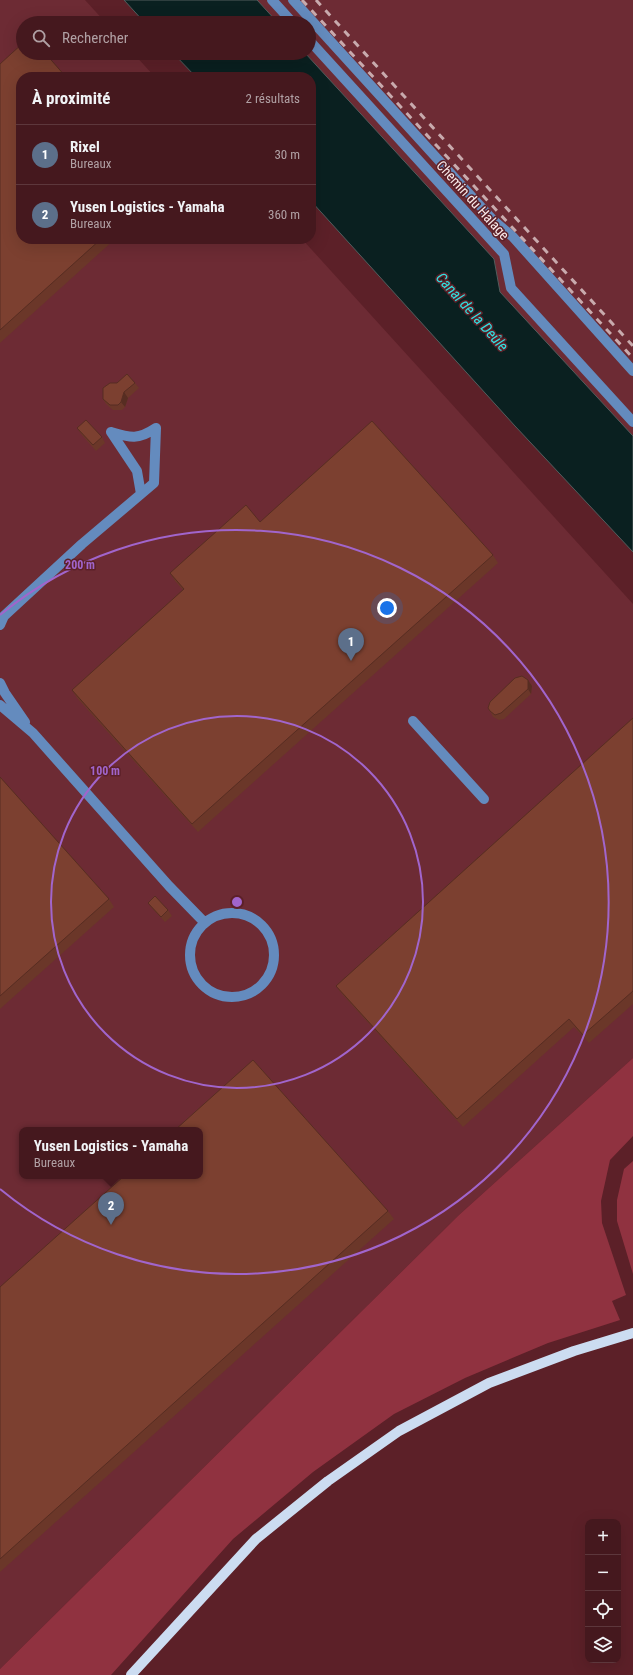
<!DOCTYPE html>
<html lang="fr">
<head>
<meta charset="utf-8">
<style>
	:root { --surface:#45181e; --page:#4f252b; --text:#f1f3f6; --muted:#b0a0a4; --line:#5d373c; --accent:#95b2f1 }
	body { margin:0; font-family:"Roboto Condensed",sans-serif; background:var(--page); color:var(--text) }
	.controls { position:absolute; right:12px; bottom:12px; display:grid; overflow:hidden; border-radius:8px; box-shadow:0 4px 16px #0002 }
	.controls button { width:36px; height:36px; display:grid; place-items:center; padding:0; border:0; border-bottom:1px solid var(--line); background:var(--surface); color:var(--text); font:20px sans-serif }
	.you { position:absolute; left:387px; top:608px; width:14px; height:14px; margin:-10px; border:3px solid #fff; border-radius:50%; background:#1a73e8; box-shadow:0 0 0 6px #1a73e833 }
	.badge { display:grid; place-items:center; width:26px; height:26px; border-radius:50%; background:var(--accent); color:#fff; font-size:13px; font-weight:700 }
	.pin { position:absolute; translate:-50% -33px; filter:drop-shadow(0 1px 2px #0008) }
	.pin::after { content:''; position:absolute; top:21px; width:14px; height:12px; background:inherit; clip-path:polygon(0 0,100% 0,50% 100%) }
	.popup { position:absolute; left:19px; top:1127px; width:184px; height:52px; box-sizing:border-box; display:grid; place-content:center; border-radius:8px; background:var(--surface); filter:drop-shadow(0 1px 3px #0005); font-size:13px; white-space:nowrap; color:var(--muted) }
	.popup b { font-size:15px; color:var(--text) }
	.popup::after { content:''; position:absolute; left:50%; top:100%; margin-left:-8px; border:8px solid transparent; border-top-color:var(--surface) }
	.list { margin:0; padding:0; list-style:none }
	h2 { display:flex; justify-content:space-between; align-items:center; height:52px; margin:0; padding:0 16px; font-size:17px }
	h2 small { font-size:13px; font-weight:400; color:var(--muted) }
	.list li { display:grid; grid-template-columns:26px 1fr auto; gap:12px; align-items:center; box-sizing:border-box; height:60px; padding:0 16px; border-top:1px solid var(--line) }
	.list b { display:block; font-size:15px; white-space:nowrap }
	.list p { margin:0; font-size:13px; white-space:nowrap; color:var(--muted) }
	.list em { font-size:13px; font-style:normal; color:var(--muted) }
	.icon { flex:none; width:22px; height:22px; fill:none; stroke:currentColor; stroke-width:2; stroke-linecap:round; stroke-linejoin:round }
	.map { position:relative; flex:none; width:633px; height:1675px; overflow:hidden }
	.search { position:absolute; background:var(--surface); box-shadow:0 4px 16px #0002; left:16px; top:16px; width:300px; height:44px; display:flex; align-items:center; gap:10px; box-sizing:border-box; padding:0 14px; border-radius:22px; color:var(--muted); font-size:15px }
	.panel { position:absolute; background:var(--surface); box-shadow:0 4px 16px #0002; left:16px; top:72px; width:300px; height:172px; border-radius:16px }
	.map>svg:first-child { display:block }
	.built { fill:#6d2b34; fill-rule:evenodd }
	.green { fill:#903240 }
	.water { fill:#0a2020; stroke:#525d5d }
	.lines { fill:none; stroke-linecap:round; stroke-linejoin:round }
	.minor { stroke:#648bbe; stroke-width:10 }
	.major { stroke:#ccdcf1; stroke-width:10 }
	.rail { stroke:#c8aaad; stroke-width:3; stroke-dasharray:7 7; stroke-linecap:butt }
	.wall { fill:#6b3729 }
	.shaded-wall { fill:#572d22 }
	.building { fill:#7c4030; stroke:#572d22 }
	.ring { fill:none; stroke:#a165cc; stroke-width:2 }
	.labels { text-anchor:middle; stroke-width:3; stroke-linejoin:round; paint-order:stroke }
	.street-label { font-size:14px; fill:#fbebeb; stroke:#5c2028 }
	.water-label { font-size:15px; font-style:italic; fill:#30e2e3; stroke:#5c2028 }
	.centre { fill:#a165cc; stroke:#5c2028; stroke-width:2 }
	.ring-label { font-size:12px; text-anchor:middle; font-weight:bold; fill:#a165cc; stroke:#5c2028; stroke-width:3; stroke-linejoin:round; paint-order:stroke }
</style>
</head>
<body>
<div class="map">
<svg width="633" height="1675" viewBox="0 0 633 1675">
	<rect width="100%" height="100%" fill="#5c2028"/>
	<!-- built -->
	<path class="built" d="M0,0H85L106,23H23V53H133L155,77H21V239H302L633,604V1058L459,1215L0,1669ZM22,1130H200V1176H22Z
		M257,0H633V436L500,292L494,259L305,53H309V23H278Z"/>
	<!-- green -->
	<path class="green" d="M633,1058V1136L610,1160L601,1201L602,1223L626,1295L612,1301L620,1320L548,1343L465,1378L394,1414L313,1472L233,1539L111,1675H0V1669L459,1215Z
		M633,1161V1274L617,1221V1200L624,1169Z"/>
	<!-- water -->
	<path class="water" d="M124,0H257L278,23H145Z
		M173,53H305L494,259L500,292L633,436V552L515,426L311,201V77H196Z"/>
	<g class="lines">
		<!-- minor -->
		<path class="minor" d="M272,0L293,23
			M293,0L493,220L513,237L633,371
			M309,40L504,254L511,288L633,422
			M111,432L137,471L141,494
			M111,432C131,438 138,440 156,428
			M0,625L4,616L82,544L154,483L156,428
			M0,683L5,693L25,722
			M0,705L33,733L169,886L205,923
			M413,721L484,799
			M190 955a42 42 0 1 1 84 0a42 42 0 1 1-84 0Z"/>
		<!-- major -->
		<path class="major" d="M131,1675L256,1539L328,1481L399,1431L489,1383L574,1351L633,1333"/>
		<!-- rail -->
		<path class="rail" d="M302,0L633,358
			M316,0L633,346"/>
	</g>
	<!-- wall -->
	<path class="wall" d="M0,64L21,239H115L0,343Z
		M135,383L139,388L128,398L125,407L122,410H113L106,404L103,399Z
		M77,428L102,437L105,443L96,451L81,434Z
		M260,522L493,555L498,563L198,832L77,698L72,690L183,590L175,581L170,573Z
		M528,680L532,686L531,694L504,719L499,720L493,717L490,711Z
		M633,718V1004L589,1043L574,1027L463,1127L342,994L336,986Z
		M0,777L109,899L114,907L0,1009Z
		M148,903L168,910L172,916L165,922L152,908Z
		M388,1211L394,1219L0,1572V1287Z"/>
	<!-- shaded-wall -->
	<path class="shaded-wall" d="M124,392L128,398L125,407L121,402Z
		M528,680L532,686L531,694L528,689Z"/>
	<!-- building -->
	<path class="building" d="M23,43V53H45L66,77H21V239H101L0,330V64Z
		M127,374L135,383L124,392L121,402L118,405H110L103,399V388L110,383H117Z
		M86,420L102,437L93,445L77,428Z
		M372,421L493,555L192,824L72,690L184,589L170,573L246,505L260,522Z
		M522,676L528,680V689L501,713L495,715L490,711L488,708L490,702L515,678Z
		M633,718V991L583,1035L569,1019L457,1119L336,986Z
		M0,777L109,899L0,996Z
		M155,896L168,910L161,917L148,903Z
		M253,1060L388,1211L0,1559V1287L124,1176H200V1130H175Z"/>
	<!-- distance rings -->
	<g class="ring">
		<circle cx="237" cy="902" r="186"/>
		<path d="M0 615A372 372 0 1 1 0 1189"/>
	</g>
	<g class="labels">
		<!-- street labels -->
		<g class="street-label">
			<text transform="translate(473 200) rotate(48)" y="5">Chemin du Halage</text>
		</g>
		<!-- water labels -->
		<g class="water-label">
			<text transform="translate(472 312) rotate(48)" y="5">Canal de la Deûle</text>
		</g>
	</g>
	<circle cx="237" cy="902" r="6" class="centre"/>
	<g class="ring-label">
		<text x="80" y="569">200 m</text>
		<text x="105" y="775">100 m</text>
	</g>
</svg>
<div class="controls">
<button>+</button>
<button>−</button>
<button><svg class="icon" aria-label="locate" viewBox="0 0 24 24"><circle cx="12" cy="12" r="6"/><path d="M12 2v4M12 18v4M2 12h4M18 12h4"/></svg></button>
<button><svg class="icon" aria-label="layers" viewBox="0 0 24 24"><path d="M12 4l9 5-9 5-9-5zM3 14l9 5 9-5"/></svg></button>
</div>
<div class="you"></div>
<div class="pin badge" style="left:351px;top:661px;background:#5c6f8a">1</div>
<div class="pin badge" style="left:111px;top:1225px;background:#5c6f8a">2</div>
<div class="popup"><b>Yusen Logistics - Yamaha</b>Bureaux</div>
<div class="search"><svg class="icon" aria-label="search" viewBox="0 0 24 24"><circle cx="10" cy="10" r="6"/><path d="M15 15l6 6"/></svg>Rechercher</div>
<section class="panel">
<h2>À proximité<small>2 résultats</small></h2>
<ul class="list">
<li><span class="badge" style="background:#5c6f8a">1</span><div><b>Rixel</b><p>Bureaux</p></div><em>30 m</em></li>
<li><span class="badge" style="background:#5c6f8a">2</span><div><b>Yusen Logistics - Yamaha</b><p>Bureaux</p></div><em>360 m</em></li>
</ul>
</section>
</div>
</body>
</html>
